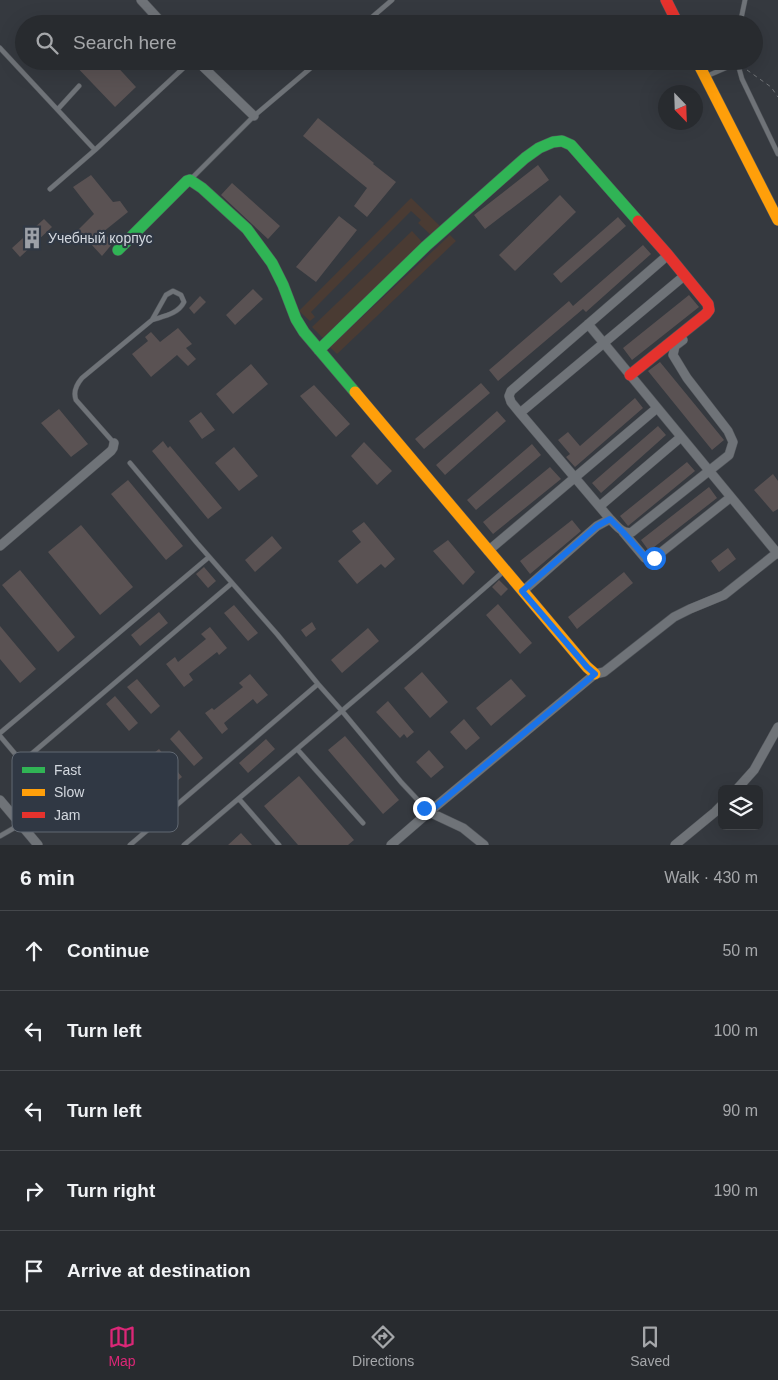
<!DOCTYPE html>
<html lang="en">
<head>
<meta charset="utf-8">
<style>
	:root { --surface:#282b2f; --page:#34373b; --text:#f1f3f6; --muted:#a5a7aa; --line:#44474b; --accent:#db2777 }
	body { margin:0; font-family:Arial,sans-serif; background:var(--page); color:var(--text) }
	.controls { position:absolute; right:15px; bottom:15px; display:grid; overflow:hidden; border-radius:8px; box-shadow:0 5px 20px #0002 }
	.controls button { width:45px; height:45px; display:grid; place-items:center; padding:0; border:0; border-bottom:1px solid var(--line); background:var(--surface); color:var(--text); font:25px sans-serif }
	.compass { position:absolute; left:658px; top:85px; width:45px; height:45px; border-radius:50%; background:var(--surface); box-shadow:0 5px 20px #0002; rotate:157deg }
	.stop { position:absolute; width:15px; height:15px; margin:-11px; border:4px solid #1a73e8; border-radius:50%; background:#fff }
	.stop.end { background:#1a73e8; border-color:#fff; box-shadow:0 1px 5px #0008 }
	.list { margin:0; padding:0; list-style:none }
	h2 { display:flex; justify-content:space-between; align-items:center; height:65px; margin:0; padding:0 20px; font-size:21px }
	h2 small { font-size:16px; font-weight:400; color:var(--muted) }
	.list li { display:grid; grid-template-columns:32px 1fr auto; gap:15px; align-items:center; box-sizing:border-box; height:80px; padding:0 20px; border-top:1px solid var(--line) }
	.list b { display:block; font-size:19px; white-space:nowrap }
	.list em { font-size:16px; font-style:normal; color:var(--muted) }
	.icon { flex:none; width:28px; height:28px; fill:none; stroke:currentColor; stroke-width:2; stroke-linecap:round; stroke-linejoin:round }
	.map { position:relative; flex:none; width:778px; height:845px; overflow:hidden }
	.search { position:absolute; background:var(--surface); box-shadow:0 5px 20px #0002; left:15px; right:15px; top:15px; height:55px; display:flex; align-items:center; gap:12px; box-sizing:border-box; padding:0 18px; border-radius:28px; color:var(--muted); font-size:19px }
	.sheet { height:465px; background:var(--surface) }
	nav { display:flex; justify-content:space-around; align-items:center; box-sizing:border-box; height:70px; border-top:1px solid var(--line); background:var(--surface); font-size:14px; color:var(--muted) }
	nav a { display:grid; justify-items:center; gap:2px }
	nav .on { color:var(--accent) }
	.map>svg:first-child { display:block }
	.industrial { fill:#4a3b33 }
	.building { fill:#5a5253 }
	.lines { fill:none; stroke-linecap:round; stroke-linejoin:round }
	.lane-casing { stroke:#51555a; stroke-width:5.5 }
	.street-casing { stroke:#51555a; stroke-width:10 }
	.fast-casing { stroke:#51555a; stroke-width:12 }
	.slow-casing { stroke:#51555a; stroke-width:12 }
	.jam-casing { stroke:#51555a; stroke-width:12 }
	.path { stroke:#717478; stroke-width:1; stroke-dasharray:4 4; stroke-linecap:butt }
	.lane { stroke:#6f7378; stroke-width:4.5 }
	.street { stroke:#6f7378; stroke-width:9 }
	.fast { stroke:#30b455; stroke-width:11 }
	.slow { stroke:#ff9f0a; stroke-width:11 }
	.jam { stroke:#e5322d; stroke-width:11 }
	.route { stroke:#1a73e8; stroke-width:6 }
	.labels { text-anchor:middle; stroke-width:4.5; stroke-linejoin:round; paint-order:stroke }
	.poi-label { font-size:14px; fill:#d3d8df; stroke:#303844; text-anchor:start }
	.key { fill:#303844; stroke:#616872; stroke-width:1 }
	.key-label { font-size:14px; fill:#d3d8df }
</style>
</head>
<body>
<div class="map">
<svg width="778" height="845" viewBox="0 0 778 845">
	<rect width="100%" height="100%" fill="#35393f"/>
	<!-- industrial -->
	<path class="industrial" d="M411,198L440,226L431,235L418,223L421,220L411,211L311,312L315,317L310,321L299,311Z
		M412,231L423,243L323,338L312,327Z
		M450,235L456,241L337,354L330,347Z"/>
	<!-- building -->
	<path class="building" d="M71,61H112L136,87L115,107Z
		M318,118L374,163L373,164L396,182L367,217L354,206L367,188L303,136Z
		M538,165L549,180L485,229L474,215Z
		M91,175L113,202L120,201L128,212L103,232L113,243L102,256L78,230L94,214L73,187Z
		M232,183L280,226L268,239L221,195Z
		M560,195L576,212L515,271L499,255Z
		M339,216L357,230L316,282L296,267Z
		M618,217L626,226L561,283L553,274Z
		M44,219L52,227L20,257L12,248Z
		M643,245L651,254L586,312L583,309L498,381L489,370L569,301L573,306Z
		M253,289L263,299L235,325L226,315Z
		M689,295L699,307L632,360L623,348Z
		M200,296L206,302L194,314L189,308Z
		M178,328L192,344L186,348L196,359L188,366L177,355L151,377L132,354L148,341L145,337L151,332L160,342Z
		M660,362L724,440L712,450L648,371Z
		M251,364L268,384L233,414L216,394Z
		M481,383L490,393L424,449L415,439Z
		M314,385L350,424L336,437L300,396Z
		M635,398L643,408L575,467L566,457L570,454L558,440L568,432L580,446Z
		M59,409L88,444L71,457L41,423Z
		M497,411L506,421L445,475L436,465Z
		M201,412L215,430L202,439L189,421Z
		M658,426L666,435L601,493L592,483Z
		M163,441L168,448L170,446L222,508L208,519L152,451Z
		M364,442L392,471L377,485L351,456Z
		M532,444L541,455L476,510L467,500Z
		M234,447L258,476L239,491L215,463Z
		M687,462L695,471L628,526L620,516Z
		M550,467L561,479L493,534L483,522Z
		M773,474L778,481V509L773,512L754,490Z
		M128,480L183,546L166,560L111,494Z
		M709,487L717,498L649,551L641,540Z
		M572,520L581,531L530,574L520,561Z
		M364,522L395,559L385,568L381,564L357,584L338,561L361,542L352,531Z
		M81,525L133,587L100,615L48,552Z
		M272,536L282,548L255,572L245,560Z
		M448,540L475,572L463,585L433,551Z
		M728,548L736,559L719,572L711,561Z
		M204,567L216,581L208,588L196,574Z
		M20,570L75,637L58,652L2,585Z
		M624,572L633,583L577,629L568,617Z
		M499,580L508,589L501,596L492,587Z
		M498,604L532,643L520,654L486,615Z
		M234,605L258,633L248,641L224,613Z
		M159,612L168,623L140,646L131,635Z
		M312,622L316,629L306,637L301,630Z
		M0,626L36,669L20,683L0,659Z
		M210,627L227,648L219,655L217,652L189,674L193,680L184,687L166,664L175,657L178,662L206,639L201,634Z
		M368,628L379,641L342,673L331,660Z
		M422,672L448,702L430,718L404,688Z
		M250,674L268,695L257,704L253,699L224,723L228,729L222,734L205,713L212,708L214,710L243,687L239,683Z
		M137,679L160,706L151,714L127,687Z
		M511,679L526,696L491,726L476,708Z
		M115,696L138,723L129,731L106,704Z
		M388,701L414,732L407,738L404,734L400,738L376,712Z
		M464,719L480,738L466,750L450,732Z
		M179,730L203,758L194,766L170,739Z
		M345,736L399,800L383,814L328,750Z
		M266,739L275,749L248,773L239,763Z
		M159,749L182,777L172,785L149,757Z
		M429,750L444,767L431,778L416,762Z
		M299,776L354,840L348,845H298L264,806Z
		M241,833L252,845H228Z"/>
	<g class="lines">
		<!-- lane casing -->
		<g class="lane-casing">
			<path id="lane" d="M148,24L156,16
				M364,24L392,0
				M740,24L745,0
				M0,48L95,150
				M737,61L742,79L778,154
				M707,76L737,63
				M58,109L79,86
				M191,179L254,116L319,61
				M50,189L95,150L191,61
				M114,443L76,400C73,392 76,385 82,378L152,320L166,295L173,291L181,295L184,302C178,314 164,316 152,320
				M130,463L197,543L277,634L318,684L342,711L401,782L429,812
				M0,733L209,557
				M0,736L22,762L232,583
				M297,749L363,823
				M239,799L279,845
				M0,836L21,824
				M130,845L318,684
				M184,845L417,647L504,571"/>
		</g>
		<!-- street casing -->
		<g class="street-casing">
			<path id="street" d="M141,0L163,24
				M197,61L254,116
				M588,324L778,554
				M520,413L684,276
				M600,506L681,437
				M610,519L520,413L511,402L509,396L511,391L668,255
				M623,532L645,558H654L731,497
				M0,546L111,451L113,448L114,443
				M488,551L657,408
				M523,591L597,526L610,519C616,525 623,535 632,532L729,455L733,442L728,431L687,378L673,355L675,346L683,340
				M737,789L754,770L778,727
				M0,800L38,845
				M429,812L463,828L484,845
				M391,845L429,812L595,674L604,672L674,617L690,609L724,595L778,552
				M675,845L715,812L722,805"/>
		</g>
		<!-- fast casing -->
		<g class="fast-casing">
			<path id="fast" d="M118,250L187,181L190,180L202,188L247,229L272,263L283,285L296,319L304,332L355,392
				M319,350L426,246L525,158L539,148L553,142L562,141L571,145L638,221"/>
		</g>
		<!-- slow casing -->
		<g class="slow-casing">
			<path id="slow" d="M697,61L778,220
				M355,392L587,667L595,674"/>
		</g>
		<!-- jam casing -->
		<g class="jam-casing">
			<path id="jam" d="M666,0L678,24
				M630,375L706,314L709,310L708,304L668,255L638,221"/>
		</g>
		<!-- path -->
		<path class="path" d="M747,70L771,87L778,97"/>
		<!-- lane -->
		<use href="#lane" class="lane"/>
		<!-- street -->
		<use href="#street" class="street"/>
		<!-- fast -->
		<use href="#fast" class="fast"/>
		<!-- slow -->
		<use href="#slow" class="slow"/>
		<!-- jam -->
		<use href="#jam" class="jam"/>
	</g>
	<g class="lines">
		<!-- route -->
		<path class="route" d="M424,808L429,812L595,674L587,667L522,591L597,526L610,519L623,532L646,558H654"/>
	</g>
	<!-- icons -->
	<defs>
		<g id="building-bare" transform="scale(1.725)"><path d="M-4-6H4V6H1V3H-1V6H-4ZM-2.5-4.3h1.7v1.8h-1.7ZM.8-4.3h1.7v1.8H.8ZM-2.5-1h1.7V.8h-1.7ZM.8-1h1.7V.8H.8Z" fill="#9ca0a7" stroke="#303844" stroke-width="2.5" paint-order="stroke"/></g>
	</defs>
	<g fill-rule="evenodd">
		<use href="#building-bare" x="32" y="238"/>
	</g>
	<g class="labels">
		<!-- poi labels -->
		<g class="poi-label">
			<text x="48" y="243">Учебный корпус</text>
		</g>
	</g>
	<!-- legend -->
	<rect x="12" y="752" width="166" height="80" rx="8" class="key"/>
	<rect x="22" y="767" width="23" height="6" fill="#30b455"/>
	<rect x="22" y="789" width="23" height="7" fill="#ff9f0a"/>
	<rect x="22" y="812" width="23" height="6" fill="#e5322d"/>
	<g class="key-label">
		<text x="54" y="775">Fast</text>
		<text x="54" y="797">Slow</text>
		<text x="54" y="820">Jam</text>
	</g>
</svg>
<div class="controls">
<button><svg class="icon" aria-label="layers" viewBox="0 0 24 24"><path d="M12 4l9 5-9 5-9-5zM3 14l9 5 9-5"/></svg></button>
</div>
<svg class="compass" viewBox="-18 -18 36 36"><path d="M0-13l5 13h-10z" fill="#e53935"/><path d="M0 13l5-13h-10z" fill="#a5a7aa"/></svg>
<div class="stop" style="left:654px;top:558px"></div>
<div class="stop end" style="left:424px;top:808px"></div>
<div class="search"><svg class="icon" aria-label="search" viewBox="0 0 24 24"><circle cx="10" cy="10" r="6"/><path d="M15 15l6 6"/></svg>Search here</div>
</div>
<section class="sheet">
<h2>6 min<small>Walk · 430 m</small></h2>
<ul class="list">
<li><svg class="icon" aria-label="ahead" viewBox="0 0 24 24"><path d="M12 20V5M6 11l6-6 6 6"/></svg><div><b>Continue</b></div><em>50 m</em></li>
<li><svg class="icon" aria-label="left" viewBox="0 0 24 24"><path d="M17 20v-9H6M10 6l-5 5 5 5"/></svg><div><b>Turn left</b></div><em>100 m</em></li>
<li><svg class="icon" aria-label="left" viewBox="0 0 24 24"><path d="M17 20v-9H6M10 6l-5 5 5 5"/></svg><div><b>Turn left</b></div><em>90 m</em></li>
<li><svg class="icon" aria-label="right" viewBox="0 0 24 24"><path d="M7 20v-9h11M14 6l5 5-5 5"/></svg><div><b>Turn right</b></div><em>190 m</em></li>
<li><svg class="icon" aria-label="arrive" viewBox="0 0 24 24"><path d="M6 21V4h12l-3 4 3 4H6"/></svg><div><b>Arrive at destination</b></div></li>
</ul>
</section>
<nav>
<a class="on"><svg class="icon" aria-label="map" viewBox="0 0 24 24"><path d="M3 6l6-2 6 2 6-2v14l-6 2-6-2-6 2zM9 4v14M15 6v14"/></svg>Map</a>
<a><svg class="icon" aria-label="directions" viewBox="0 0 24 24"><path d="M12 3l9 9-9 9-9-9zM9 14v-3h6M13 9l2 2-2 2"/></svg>Directions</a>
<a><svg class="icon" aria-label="saved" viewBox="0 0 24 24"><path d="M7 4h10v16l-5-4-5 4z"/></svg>Saved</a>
</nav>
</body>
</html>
